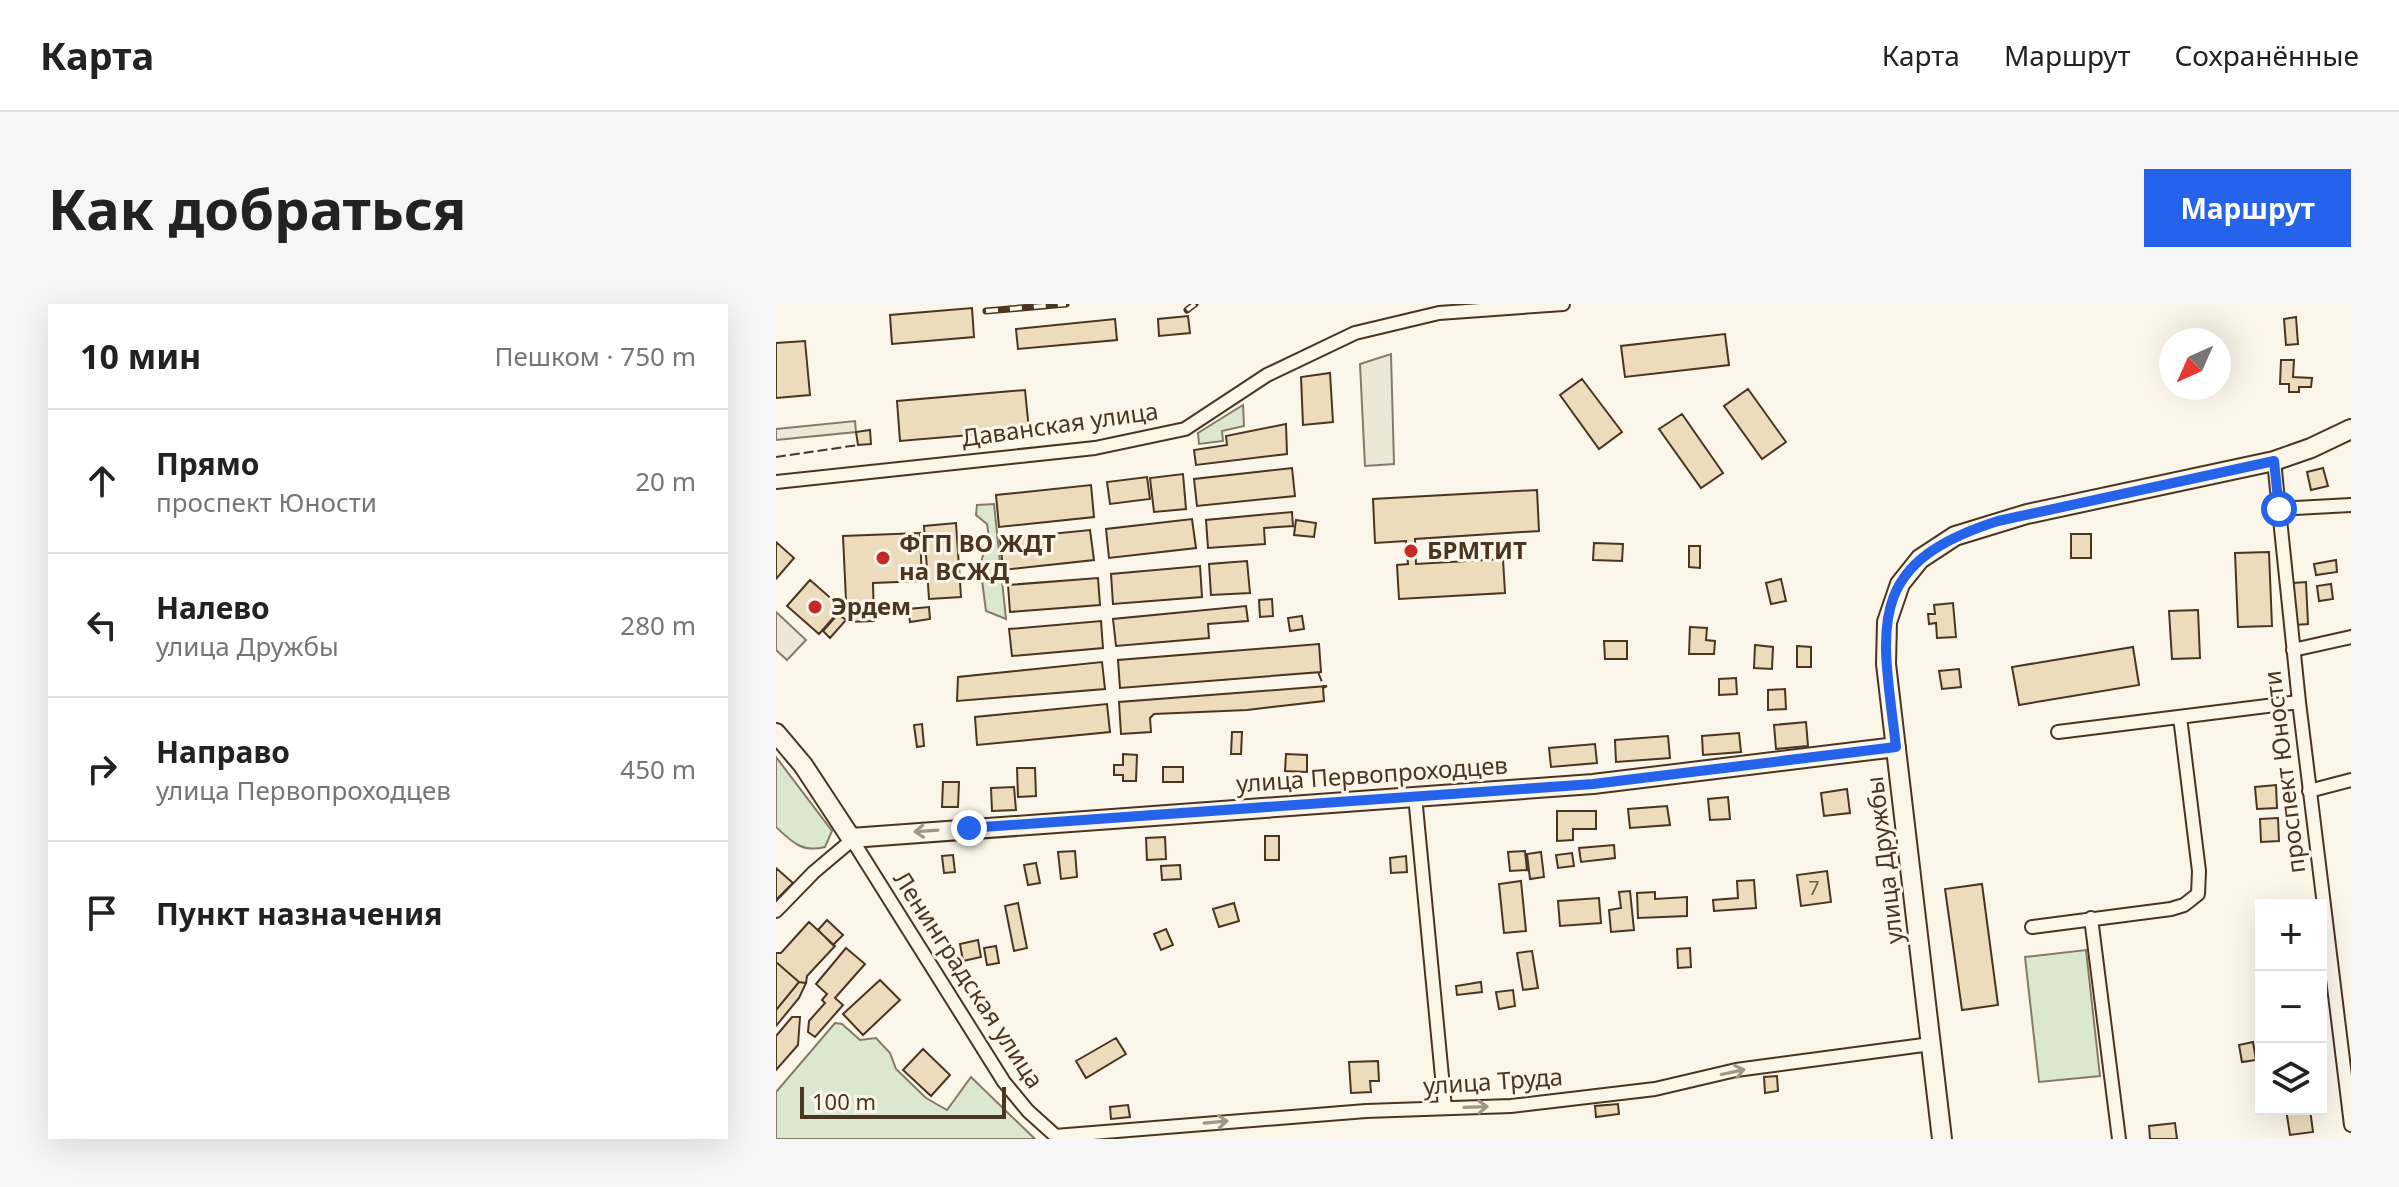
<!DOCTYPE html>
<html lang="ru">
<head>
<meta charset="utf-8">
<style>
	:root { --surface:#fff; --page:#f6f6f6; --text:#222; --muted:#767676; --line:#e0e0e0; --accent:#2563eb }
	body { margin:0; font-family:"Noto Sans",sans-serif; background:var(--page); color:var(--text) }
	.controls { position:absolute; right:24px; bottom:24px; display:grid; overflow:hidden; border-radius:0px; box-shadow:0 8px 32px #0002 }
	.controls button { width:72px; height:72px; display:grid; place-items:center; padding:0; border:0; border-bottom:2px solid var(--line); background:var(--surface); color:var(--text); font:40px sans-serif }
	.compass { position:absolute; left:1383px; top:24px; width:72px; height:72px; border-radius:50%; background:var(--surface); box-shadow:0 8px 32px #0002; rotate:225deg }
	.scale { position:absolute; left:24px; bottom:20px; width:206px; box-sizing:border-box; padding-left:8px; border:4px solid #4a3520; border-top:0; font-size:22px; line-height:28px; white-space:nowrap; color:#4a3520; -webkit-text-stroke:6px #fbf6e9; paint-order:stroke }
	.stop { position:absolute; width:24px; height:24px; margin:-18px; border:6px solid #2563eb; border-radius:50%; background:#fff }
	.stop.end { background:#2563eb; border-color:#fff; box-shadow:0 2px 8px #0008 }
	.list { margin:0; padding:0; list-style:none }
	h2 { display:flex; justify-content:space-between; align-items:center; height:104px; margin:0; padding:0 32px; font-size:34px }
	h2 small { font-size:26px; font-weight:400; color:var(--muted) }
	.list li { display:grid; grid-template-columns:52px 1fr auto; gap:24px; align-items:center; box-sizing:border-box; height:144px; padding:0 32px; border-top:2px solid var(--line) }
	.list b { display:block; font-size:30px; white-space:nowrap }
	.list p { margin:0; font-size:26px; white-space:nowrap; color:var(--muted) }
	.list em { font-size:26px; font-style:normal; color:var(--muted) }
	.icon { flex:none; width:44px; height:44px; fill:none; stroke:currentColor; stroke-width:2; stroke-linecap:round; stroke-linejoin:round }
	.map { position:relative; flex:none; width:1575px; height:835px; overflow:hidden; border-radius:0px }
	header { display:flex; align-items:center; gap:48px; box-sizing:border-box; height:112px; padding:0 40px; background:var(--surface); border-bottom:2px solid var(--line) }
	header strong { font-size:38px }
	nav { display:flex; gap:44px; margin-inline-start:auto; font-size:28px }
	.intro { display:flex; align-items:center; justify-content:space-between; box-sizing:border-box; height:192px; padding:0 48px }
	h1 { margin:0; font-size:56px }
	.button { padding:20px 36px; border-radius:0px; background:var(--accent); color:#fff; font-size:28px; font-weight:700 }
	main { display:flex; gap:48px; padding:0 48px }
	aside { flex:1; background:var(--surface); border-radius:0px; box-shadow:0 8px 32px #0002 }
	.map>svg:first-child { display:block }
	.green { fill:#dce7d0; stroke:#887966; stroke-width:2 }
	.parking { fill:#ede7d9; stroke:#887966; stroke-width:2 }
	.building { fill:#ecdcbc; stroke:#4a3520; stroke-width:2 }
	.lines { fill:none; stroke-linecap:round; stroke-linejoin:round }
	.street-casing { stroke:#4a3520; stroke-width:16 }
	.secondary-casing { stroke:#4a3520; stroke-width:22 }
	.street { stroke:#fbf6e9; stroke-width:12 }
	.secondary { stroke:#fbf6e9; stroke-width:18 }
	.rail-casing { stroke:#4a3520; stroke-width:7 }
	.rail { stroke:#fbf6e9; stroke-width:4; stroke-dasharray:12; stroke-linecap:butt }
	.fence { stroke:#4a3520; stroke-width:2; stroke-dasharray:10 4; stroke-linecap:butt }
	.oneway { stroke:#a29684 }
	.route { stroke:#2563eb; stroke-width:10 }
	.poi-dot { fill:#c62828; stroke:#fbf6e9; stroke-width:3 }
	.labels { text-anchor:middle; stroke-width:6; stroke-linejoin:round; paint-order:stroke }
	.number-label { font-size:20px; fill:#725f47 }
	.street-label { font-size:24px; fill:#4a3520; stroke:#fbf6e9 }
	.poi-label { font-size:24px; font-weight:bold; fill:#4a3520; stroke:#fbf6e9; text-anchor:start }
</style>
</head>
<body>
<header>
<strong>Карта</strong>
<nav><a>Карта</a><a>Маршрут</a><a>Сохранённые</a></nav>
</header>
<div class="intro"><h1>Как добраться</h1><a class="button">Маршрут</a></div>
<main>
<aside>
<h2>10 мин<small>Пешком · 750 m</small></h2>
<ul class="list">
<li><svg class="icon" aria-label="ahead" viewBox="0 0 24 24"><path d="M12 20V5M6 11l6-6 6 6"/></svg><div><b>Прямо</b><p>проспект Юности</p></div><em>20 m</em></li>
<li><svg class="icon" aria-label="left" viewBox="0 0 24 24"><path d="M17 20v-9H6M10 6l-5 5 5 5"/></svg><div><b>Налево</b><p>улица Дружбы</p></div><em>280 m</em></li>
<li><svg class="icon" aria-label="right" viewBox="0 0 24 24"><path d="M7 20v-9h11M14 6l5 5-5 5"/></svg><div><b>Направо</b><p>улица Первопроходцев</p></div><em>450 m</em></li>
<li><svg class="icon" aria-label="arrive" viewBox="0 0 24 24"><path d="M6 21V4h12l-3 4 3 4H6"/></svg><div><b>Пункт назначения</b></div></li>
</ul>
</aside>
<div class="map">
<svg width="1575" height="835" viewBox="0 0 1575 835">
	<rect width="100%" height="100%" fill="#fbf6e9"/>
	<!-- green -->
	<path class="green" d="M467,101L468,122L446,127L447,137L423,140L422,129Z
		M218,200L230,315L210,307L204,261L213,233L211,220L200,211L201,201Z
		M0,453L56,527L49,543C26,549 16,538 0,523Z
		M1310,646L1324,772L1263,778L1249,653Z
		M59,719L66,720L84,736L100,734L114,749L120,765L150,794L171,806L195,773L259,835H0V788Z"/>
	<!-- parking -->
	<path class="parking" d="M615,50L618,160L589,162L584,60Z
		M79,117L80,128L0,136V125Z
		M0,308L30,336L11,356L0,346Z"/>
	<!-- building -->
	<path class="building" d="M196,4L198,33L116,40L114,11Z
		M412,12L414,29L383,32L382,15Z
		M1520,13L1522,40L1510,41L1508,15Z
		M339,15L341,36L242,45L240,25Z
		M949,30L953,61L849,73L845,42Z
		M29,37L34,91L0,94V39Z
		M1505,56H1518L1517,73L1536,74L1535,83H1523V88H1513V80H1504Z
		M554,69L557,118L527,121L525,73Z
		M806,75L846,128L823,145L784,91Z
		M972,85L1010,138L986,155L948,102Z
		M249,86L253,126L124,137L121,97Z
		M906,110L947,169L925,184L883,125Z
		M510,120L511,150L420,161L418,146L451,141L450,132Z
		M94,126L95,140L82,141L80,128Z
		M516,164L519,192L421,202L418,175Z
		M1547,164L1552,182L1535,186L1531,168Z
		M407,170L410,205L378,208L374,174Z
		M371,173L374,195L334,200L331,178Z
		M315,181L318,213L223,223L220,191Z
		M761,186L763,227L639,235L640,260L727,255L729,289L623,295L621,261L632,260L630,237L599,239L597,195Z
		M516,208L517,222L488,224L489,240L432,244L430,216Z
		M416,215L420,244L333,254L330,225Z
		M520,216L540,219L538,233L518,231Z
		M180,219L185,293L153,295L148,222Z
		M314,226L318,256L227,266L224,235Z
		M144,229L146,277L97,279L98,317L71,318L67,232Z
		M1295,230H1315V254H1295Z
		M0,238L18,254L0,275Z
		M818,239L847,240L846,257L817,256Z
		M913,242H924V264L913,263Z
		M1493,248L1496,322L1462,323L1459,249Z
		M1560,256L1561,268L1540,271L1538,260Z
		M471,257L474,289L435,291L433,260Z
		M424,262L426,293L337,300L335,270Z
		M322,274L324,301L234,308L232,281Z
		M1005,275L1010,297L995,300L990,279Z
		M34,276L66,304L43,330L11,302Z
		M1530,278L1532,320L1519,321L1517,279Z
		M1555,280L1557,295L1543,297L1541,282Z
		M496,295L497,312L484,313L483,296Z
		M1177,299L1180,333L1161,334L1160,319L1153,320L1152,310H1159L1158,301Z
		M470,302L472,317L432,320L433,334L340,342L337,315Z
		M153,303L154,315L134,318L132,305Z
		M1422,306L1424,354L1396,355L1393,307Z
		M62,310L70,316L54,334L47,327Z
		M526,312L528,325L514,327L512,314Z
		M325,317L327,344L236,352L233,325Z
		M914,323L931,324L930,336L939,337L938,350H913Z
		M828,337H851V355H829Z
		M543,340L545,368L344,384L342,356Z
		M979,341L997,343L996,365L978,364Z
		M1021,342L1035,343V363H1021Z
		M1357,343L1363,381L1243,401L1236,363Z
		M326,358L329,385L181,397L182,373Z
		M1183,365L1185,383L1166,385L1163,367Z
		M960,374L961,390L943,391V375Z
		M551,382L547,384L548,397L471,406L378,410L374,414L375,428L345,430L343,398Z
		M1009,385L1010,405L992,406V386Z
		M331,400L334,428L201,441L199,413Z
		M1030,418L1032,442L1000,445L998,421Z
		M146,420L148,442L141,443L138,421Z
		M456,428H466L465,450H455Z
		M963,429L965,448L927,451L926,432Z
		M892,432L894,454L840,458L839,436Z
		M819,440L821,459L775,463L773,444Z
		M347,450L361,451L360,477H347V471H338V461H347Z
		M510,450L531,451V468L509,467Z
		M387,463H407V478H387Z
		M241,464H259L260,492L242,493Z
		M167,478H183L182,503H166Z
		M1500,481L1501,504L1481,505L1479,483Z
		M238,483L240,506L216,507L215,484Z
		M1071,485L1074,509L1048,512L1045,489Z
		M952,493L954,515L934,516L932,495Z
		M891,502L894,521L854,524L852,505Z
		M781,507H820V525H797V536L781,537Z
		M1502,514L1503,537L1485,538L1484,515Z
		M489,532H503V556H489Z
		M389,533L390,555L371,556L370,534Z
		M838,541L839,554L805,558L803,544Z
		M299,547L301,573L285,575L282,548Z
		M749,547L751,566L734,567L732,548Z
		M765,548L768,573L754,575L751,550Z
		M796,549L798,562L782,564L780,551Z
		M177,551L179,568L168,569L166,552Z
		M630,552L631,568L615,569L614,554Z
		M260,559L264,579L252,581L248,561Z
		M404,561L405,575L386,576L385,562Z
		M0,564L17,579L0,596Z
		M1051,567L1055,598L1025,602L1021,571Z
		M978,576L980,604L938,607L937,596L962,594L961,577Z
		M745,577L750,627L728,629L723,580Z
		M1206,580L1222,701L1186,706L1169,585Z
		M854,587L858,626L835,628L833,606L845,604L843,588Z
		M879,588V595L911,593V612L862,614L861,589Z
		M823,594L825,619L784,622L782,597Z
		M242,599L251,644L238,647L229,602Z
		M458,599L463,617L443,623L437,605Z
		M51,616L67,631L57,641L42,626Z
		M33,618L59,642L31,672L30,679L23,678L0,658V649H5Z
		M390,625L397,641L385,646L378,630Z
		M202,636L205,653L187,657L184,640Z
		M220,642L223,659L211,661L208,644Z
		M70,644L89,660L59,694L67,701L39,733L32,728L33,717L49,699L46,696L51,690L40,680Z
		M914,644L915,663L902,664L901,645Z
		M756,647L762,684L747,686L741,649Z
		M0,658L23,678L0,706Z
		M104,676L124,696L87,731L67,710Z
		M23,678L30,679L23,694L0,722V706Z
		M705,678L706,688L681,691L680,682Z
		M737,686L739,702L723,705L720,688Z
		M16,713H24L22,741L0,766V732Z
		M340,734L350,750L310,774L300,757Z
		M1477,738L1480,756L1466,758L1463,741Z
		M147,745L174,771L155,792L127,766Z
		M602,757L603,777H594L595,788L575,789L573,758Z
		M1001,772L1002,787L989,789L988,773Z
		M842,800L843,810L820,813L819,802Z
		M352,801L354,813L335,815L334,803Z
		M1510,805H1534L1537,828L1514,831Z
		M1399,819L1401,835H1374L1373,822Z"/>
	<g class="lines">
		<!-- street casing -->
		<g class="street-casing">
			<path id="street" d="M1498,157L1523,398L1575,821
				M0,178L319,144L409,125L491,71L579,29L663,9L787,0
				M1503,205L1575,201
				M1517,346L1575,333
				M1282,428L1523,398
				M1533,487L1575,476
				M639,492L669,804
				M75,534L228,778L252,807L283,835
				M0,607L38,568L76,536
				M1315,614L1343,835
				M1256,623L1395,605L1408,601L1422,590L1423,567L1404,413
				M279,832L590,807L735,802L879,785L960,766L1155,740"/>
		</g>
		<!-- secondary casing -->
		<g class="secondary-casing">
			<path id="secondary" d="M0,429L27,461L75,534L817,480L1120,443
				M1166,835L1110,360L1111,318L1124,280L1144,255L1179,232L1251,210L1498,157L1535,144L1575,125"/>
		</g>
		<!-- street -->
		<use href="#street" class="street"/>
		<!-- secondary -->
		<use href="#secondary" class="secondary"/>
		<!-- rail casing -->
		<g class="rail-casing">
			<path id="rail" d="M411,6L419,0
				M210,7L290,0"/>
		</g>
		<!-- rail -->
		<use href="#rail" class="rail"/>
		<!-- fence -->
		<path class="fence" d="M0,153L82,141
			M542,368L548,383"/>
	</g>
	<!-- one-way arrows -->
	<defs><path id="oneway-shaft" d="M-6 0H5M1.5-3L5.5 0L1.5 3" fill="none" stroke-width="1.6" stroke-linecap="round" stroke-linejoin="round" transform="scale(2)"/></defs>
	<g class="oneway">
		<use href="#oneway-shaft" transform="translate(150 527) rotate(176)"/>
		<use href="#oneway-shaft" transform="translate(957 768) rotate(-12)"/>
		<use href="#oneway-shaft" transform="translate(700 803) rotate(-2)"/>
		<use href="#oneway-shaft" transform="translate(440 818) rotate(-5)"/>
	</g>
	<g class="lines">
		<!-- route -->
		<path class="route" d="M193,524L817,480L1120,443C1106,324 1086,260 1222,217L1498,157L1503,205"/>
	</g>
	<!-- markers -->
	<g class="poi-dot">
		<circle cx="635" cy="247" r="8"/>
		<circle cx="107" cy="254" r="8"/>
		<circle cx="39" cy="303" r="8"/>
	</g>
	<g class="labels">
		<!-- number labels -->
		<g class="number-label">
			<text x="1038" y="591">7</text>
		</g>
		<!-- street labels -->
		<g class="street-label">
			<text transform="translate(284 121) rotate(-8)" y="8">Даванская улица</text>
			<text transform="translate(1509 468) rotate(-97)" y="8">проспект Юности</text>
			<text transform="translate(596 471) rotate(-4)" y="8">улица Первопроходцев</text>
			<text transform="translate(1109 556) rotate(-97)" y="8">улица Дружбы</text>
			<text transform="translate(192 676) rotate(57)" y="8">Ленинградская улица</text>
			<text transform="translate(717 778) rotate(-4)" y="8">улица Труда</text>
		</g>
		<!-- poi labels -->
		<g class="poi-label">
			<text x="123" y="248">ФГП ВО ЖДТ<tspan x="123" dy="28">на ВСЖД</tspan></text>
			<text x="651" y="255">БРМТИТ</text>
			<text x="55" y="311">Эрдем</text>
		</g>
	</g>
</svg>
<div class="controls">
<button>+</button>
<button>−</button>
<button><svg class="icon" aria-label="layers" viewBox="0 0 24 24"><path d="M12 4l9 5-9 5-9-5zM3 14l9 5 9-5"/></svg></button>
</div>
<svg class="compass" viewBox="-18 -18 36 36"><path d="M0-13l5 13h-10z" fill="#e53935"/><path d="M0 13l5-13h-10z" fill="#767676"/></svg>
<div class="scale">100 m</div>
<div class="stop" style="left:1503px;top:205px"></div>
<div class="stop end" style="left:193px;top:524px"></div>
</div>
</main>
</body>
</html>
